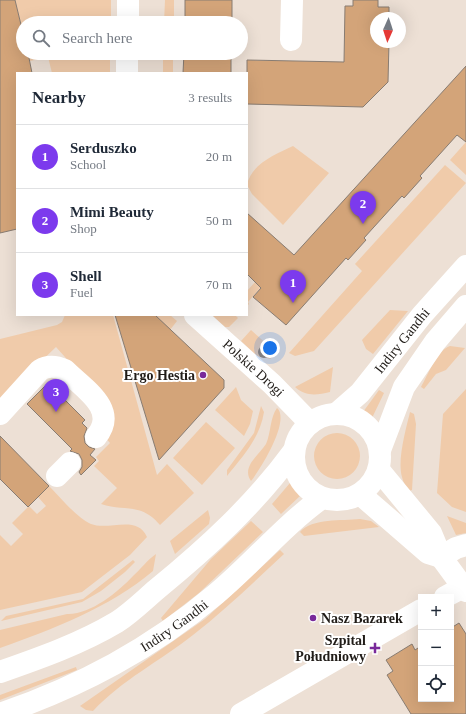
<!DOCTYPE html>
<html lang="en">
<head>
<meta charset="utf-8">
<style>
	:root { --surface:#fff; --page:#f6f6f7; --text:#1f2937; --muted:#747a83; --line:#e0e1e3; --accent:#7c3aed }
	body { margin:0; font-family:Georgia,serif; background:var(--page); color:var(--text) }
	.controls { position:absolute; right:12px; bottom:12px; display:grid; overflow:hidden; border-radius:0px; box-shadow:0 4px 16px #0002 }
	.controls button { width:36px; height:36px; display:grid; place-items:center; padding:0; border:0; border-bottom:1px solid var(--line); background:var(--surface); color:var(--text); font:20px sans-serif }
	.compass { position:absolute; left:370px; top:12px; width:36px; height:36px; border-radius:50%; background:var(--surface); box-shadow:0 4px 16px #0002; rotate:183deg }
	.you { position:absolute; left:270px; top:348px; width:14px; height:14px; margin:-10px; border:3px solid #fff; border-radius:50%; background:#1a73e8; box-shadow:0 0 0 6px #1a73e833 }
	.badge { display:grid; place-items:center; width:26px; height:26px; border-radius:50%; background:var(--accent); color:#fff; font-size:13px; font-weight:700 }
	.pin { position:absolute; translate:-50% -33px; filter:drop-shadow(0 1px 2px #0008) }
	.pin::after { content:''; position:absolute; top:21px; width:14px; height:12px; background:inherit; clip-path:polygon(0 0,100% 0,50% 100%) }
	.list { margin:0; padding:0; list-style:none }
	h2 { display:flex; justify-content:space-between; align-items:center; height:52px; margin:0; padding:0 16px; font-size:17px }
	h2 small { font-size:13px; font-weight:400; color:var(--muted) }
	.list li { display:grid; grid-template-columns:26px 1fr auto; gap:12px; align-items:center; box-sizing:border-box; height:64px; padding:0 16px; border-top:1px solid var(--line) }
	.list b { display:block; font-size:15px; white-space:nowrap }
	.list p { margin:0; font-size:13px; white-space:nowrap; color:var(--muted) }
	.list em { font-size:13px; font-style:normal; color:var(--muted) }
	.icon { flex:none; width:22px; height:22px; fill:none; stroke:currentColor; stroke-width:2; stroke-linecap:round; stroke-linejoin:round }
	.map { position:relative; flex:none; width:466px; height:714px; overflow:hidden }
	.search { position:absolute; background:var(--surface); box-shadow:0 4px 16px #0002; left:16px; top:16px; width:232px; height:44px; display:flex; align-items:center; gap:10px; box-sizing:border-box; padding:0 14px; border-radius:22px; color:var(--muted); font-size:15px }
	.panel { position:absolute; background:var(--surface); box-shadow:0 4px 16px #0002; left:16px; top:72px; width:232px; height:244px; border-radius:0px }
	.map>svg:first-child { display:block }
	.green { fill:#f0cbaa }
	.building { fill:#d3a479; stroke:#887c72 }
	.lines { fill:none; stroke-linecap:round; stroke-linejoin:round }
	.minor { stroke:#fff; stroke-width:22 }
	.tree { fill:#99816a }
	.poi-dot { fill:#79299a; stroke:#fff; stroke-width:1.5 }
	.labels { text-anchor:middle; stroke-width:4; stroke-linejoin:round; paint-order:stroke }
	.street-label { font-size:14px; fill:#201c18; stroke:#fff }
	.poi-label { font-size:14px; font-weight:bold; fill:#201c18; stroke:#fff; text-anchor:end }
</style>
</head>
<body>
<div class="map">
<svg width="466" height="714" viewBox="0 0 466 714">
	<rect width="100%" height="100%" fill="#ede0d5"/>
	<!-- green -->
	<path class="green" d="M15,0H111V23H23V33Z
		M165,0H174V23H164Z
		M28,53H110V73H52L48,57L30,61Z
		M163,53H173V73H163Z
		M466,142V175L450,160Z
		M293,146L329,173L283,225L252,194L247,185C251,164 276,154 293,146Z
		M445,165L466,183L314,351L295,356L289,353L362,271L355,264Z
		M255,282L261,287L248,302L249,304L247,306V291Z
		M390,310L408,311L373,354L366,349L362,340Z
		M65,315H113L157,475L167,464L194,493L160,525C141,502 124,512 101,504L117,488L94,466L99,461L96,457L110,443L104,436L105,402L56,347L0,401V339L57,325L62,322Z
		M155,315H170L177,321L170,330Z
		M212,315H235L238,318L229,327H225Z
		M251,330L277,353L270,359L257,356L241,341Z
		M450,346L465,348L446,370L436,374L424,389L421,387C428,375 437,350 450,346Z
		M333,367L330,392C317,395 306,397 295,387Z
		M236,387L241,400L253,411L250,424L244,436L215,410Z
		M466,389V512L452,507L437,493L443,414Z
		M379,390L384,393L372,418L363,412Z
		M261,406L264,412C260,438 243,456 227,476V470L254,433Z
		M277,408C291,420 260,470 251,481C241,467 259,455 266,444C271,433 270,417 277,408Z
		M410,412L414,414L416,424L412,490L409,491C406,487 403,482 402,477C397,460 406,429 410,412Z
		M206,422L235,448L202,485L173,458Z
		M314 456a23 23 0 1 1 46 0a23 23 0 1 1-46 0Z
		M290,483L300,496L281,514L272,504Z
		M49,486C60,497 77,518 91,524C109,531 137,514 147,537L130,555L82,592L0,610V535L11,546L23,534L12,523L29,506L37,514L46,506L38,497Z
		M208,510L210,518L209,524L175,554L170,541Z
		M447,516L466,523V533L456,535Z
		M360,519L371,521L379,527L304,536L300,532C312,518 342,521 360,519Z
		M251,521L263,532L199,593L163,621L161,618L211,559Z
		M280,550L284,554C254,582 225,610 193,635C160,661 122,680 93,711L86,710L80,706L205,619Z
		M156,554L153,571C109,608 53,629 0,648V630L67,614C90,615 118,592 133,576C141,569 147,560 156,554Z
		M133,560L135,562L125,572L101,591L82,602L1,621L6,616L83,599Z
		M76,667L77,670L0,700V695Z"/>
	<!-- building -->
	<path class="building" d="M0,0H15L23,33V53H28L32,73H17V229L0,233Z
		M185,0H232V23H185Z
		M353,0H378V7H389V18H376V42H389L388,82L363,107L247,104V60L344,62L345,6H353Z
		M184,53H231V73H183Z
		M466,66V142L457,135L420,176L422,178L404,198L402,196L364,238L366,240L348,260L346,258L286,325L253,297L261,288L247,274V213L294,255Z
		M115,315H155L224,380V388L159,460Z
		M48,383L85,420L82,423L87,428L84,436L85,443L89,447L95,449L90,455L96,460L81,475L79,472L82,467V460L79,454L70,451L72,449L27,404Z
		M0,436L49,486L28,507L0,479Z
		M459,623L466,634V714H411L387,675L393,671L386,660L412,644L415,650L421,646V699H451V628Z"/>
	<g class="lines">
		<!-- minor -->
		<g class="minor">
			<path d="M128,23V0"/>
			<path d="M291,40L292,0"/>
			<path d="M127,73V53"/>
			<path id="s1" d="M195,315L272,384L310,423"/>
			<circle cx="337" cy="457" r="43"/>
			<path d="M0,414L40,370C48,365 56,366 65,370C84,389 119,409 96,437"/>
			<path id="s2" d="M336,414L360,393L422,315L466,266"/>
			<path d="M380,450L404,387L435,342L466,306"/>
			<path d="M379,470L431,533L441,557L463,587"/>
			<path d="M57,476L70,463"/>
			<path d="M360,494L428,553L441,557L456,548L466,545"/>
			<path d="M445,597L463,587L466,591"/>
			<path d="M0,672C40,658 80,644 117,622C131,613 144,600 157,589C207,548 255,504 293,452"/>
			<path id="s3" d="M0,714C81,686 151,649 216,594C253,563 283,526 322,498"/>
			<path d="M241,714L421,610"/>
		</g>
	</g>
	<!-- trees -->
	<circle class="tree" cx="264" cy="352" r="6"/>
	<!-- markers -->
	<g class="poi-dot">
		<circle cx="203" cy="375" r="4"/>
		<circle cx="313" cy="618" r="4"/>
		<path d="M373 642h4v4h4v4h-4v4h-4v-4h-4v-4h4z"/>
	</g>
	<g class="labels">
		<!-- street labels -->
		<g class="street-label">
			<text dy="5" stroke="none"><textPath href="#s2" startOffset="99">Indiry Gandhi</textPath></text>
			<text dy="5" stroke="none"><textPath href="#s1" startOffset="79">Polskie Drogi</textPath></text>
			<text dy="5" stroke="none"><textPath href="#s3" startOffset="196">Indiry Gandhi</textPath></text>
		</g>
		<!-- poi labels -->
		<g class="poi-label">
			<text x="195" y="380">Ergo Hestia</text>
			<text x="321" y="623" text-anchor="start">Nasz Bazarek</text>
			<text x="366" y="645">Szpital<tspan x="366" dy="16">Południowy</tspan></text>
		</g>
	</g>
</svg>
<div class="controls">
<button>+</button>
<button>−</button>
<button><svg class="icon" aria-label="locate" viewBox="0 0 24 24"><circle cx="12" cy="12" r="6"/><path d="M12 2v4M12 18v4M2 12h4M18 12h4"/></svg></button>
</div>
<svg class="compass" viewBox="-18 -18 36 36"><path d="M0-13l5 13h-10z" fill="#e53935"/><path d="M0 13l5-13h-10z" fill="#747a83"/></svg>
<div class="you"></div>
<div class="pin badge" style="left:293px;top:303px">1</div>
<div class="pin badge" style="left:363px;top:224px">2</div>
<div class="pin badge" style="left:56px;top:412px">3</div>
<div class="search"><svg class="icon" aria-label="search" viewBox="0 0 24 24"><circle cx="10" cy="10" r="6"/><path d="M15 15l6 6"/></svg>Search here</div>
<section class="panel">
<h2>Nearby<small>3 results</small></h2>
<ul class="list">
<li><span class="badge">1</span><div><b>Serduszko</b><p>School</p></div><em>20 m</em></li>
<li><span class="badge">2</span><div><b>Mimi Beauty</b><p>Shop</p></div><em>50 m</em></li>
<li><span class="badge">3</span><div><b>Shell</b><p>Fuel</p></div><em>70 m</em></li>
</ul>
</section>
</div>
</body>
</html>
